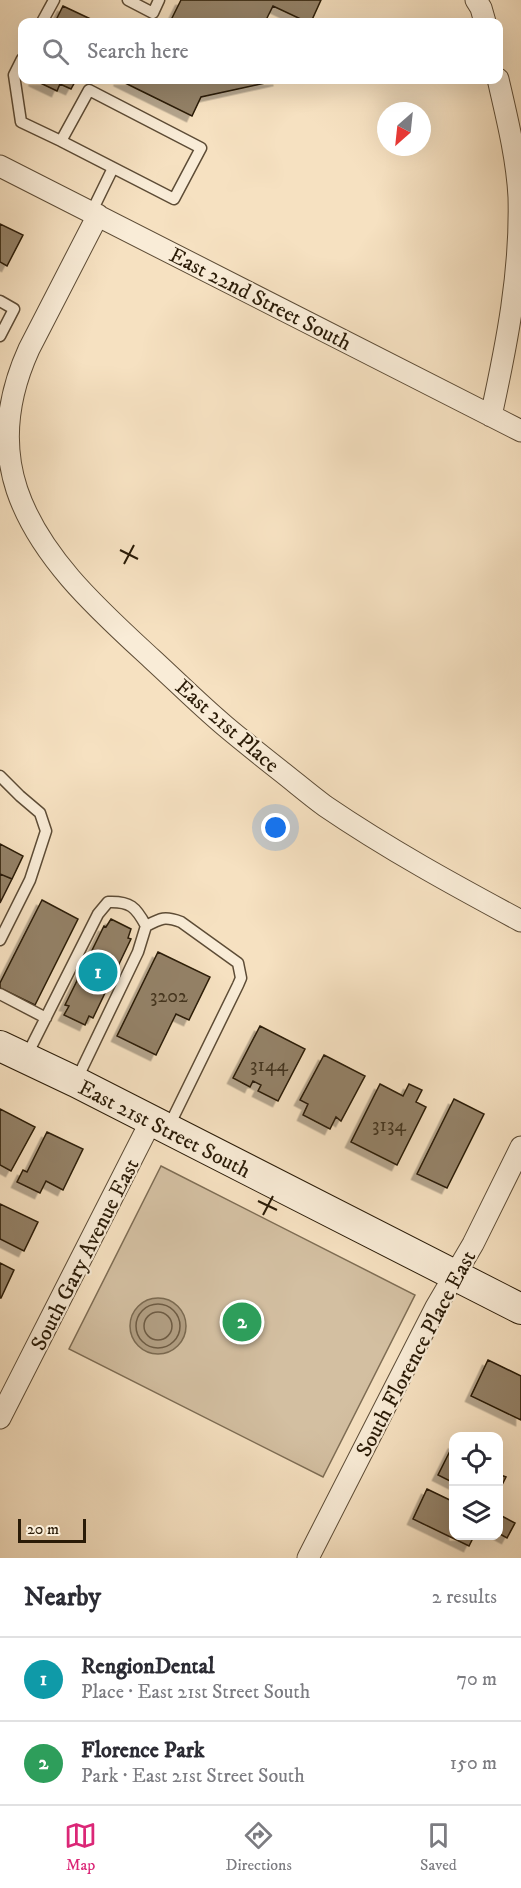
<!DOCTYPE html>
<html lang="en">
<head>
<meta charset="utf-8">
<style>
	:root { --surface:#fff; --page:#f2f2f3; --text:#2b2b33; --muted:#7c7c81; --line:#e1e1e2; --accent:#db2777 }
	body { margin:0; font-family:"IM FELL DW Pica",serif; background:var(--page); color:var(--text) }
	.controls { position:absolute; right:18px; bottom:18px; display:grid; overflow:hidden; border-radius:12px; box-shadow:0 6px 24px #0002 }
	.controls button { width:54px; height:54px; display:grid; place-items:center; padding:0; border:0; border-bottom:2px solid var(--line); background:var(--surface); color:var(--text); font:30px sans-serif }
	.compass { position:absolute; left:377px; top:102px; width:54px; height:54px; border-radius:50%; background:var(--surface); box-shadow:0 6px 24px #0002; rotate:207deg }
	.scale { position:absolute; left:18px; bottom:15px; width:68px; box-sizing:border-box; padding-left:6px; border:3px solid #2a1b07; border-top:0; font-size:16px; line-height:21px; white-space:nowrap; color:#2a1b07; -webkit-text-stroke:4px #f9ecd7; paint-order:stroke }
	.you { position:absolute; left:276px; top:828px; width:21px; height:21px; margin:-15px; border:4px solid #fff; border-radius:50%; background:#1a73e8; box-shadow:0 0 0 9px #1a73e833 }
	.badge { display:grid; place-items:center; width:39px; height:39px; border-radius:50%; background:var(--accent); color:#fff; font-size:20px; font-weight:700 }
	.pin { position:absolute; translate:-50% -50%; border:3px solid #fff; box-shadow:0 2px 6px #0006 }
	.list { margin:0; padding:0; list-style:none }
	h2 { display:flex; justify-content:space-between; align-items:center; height:78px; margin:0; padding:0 24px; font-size:26px }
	h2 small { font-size:20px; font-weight:400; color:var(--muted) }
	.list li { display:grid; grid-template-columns:39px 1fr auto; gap:18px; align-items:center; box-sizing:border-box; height:84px; padding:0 24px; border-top:2px solid var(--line) }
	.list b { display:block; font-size:22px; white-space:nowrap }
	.list p { margin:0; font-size:20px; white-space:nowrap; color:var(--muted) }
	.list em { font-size:20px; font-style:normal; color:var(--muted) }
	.icon { flex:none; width:33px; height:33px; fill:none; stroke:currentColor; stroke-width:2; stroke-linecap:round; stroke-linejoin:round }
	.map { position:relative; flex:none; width:521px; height:1558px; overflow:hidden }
	.search { position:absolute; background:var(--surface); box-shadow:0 6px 24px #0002; left:18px; right:18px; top:18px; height:66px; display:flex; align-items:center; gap:15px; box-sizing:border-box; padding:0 21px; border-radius:12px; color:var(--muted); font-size:22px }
	.sheet { height:246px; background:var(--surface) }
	nav { display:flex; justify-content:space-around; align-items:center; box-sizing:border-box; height:84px; border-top:2px solid var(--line); background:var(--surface); font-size:16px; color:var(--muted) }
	nav a { display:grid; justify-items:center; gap:3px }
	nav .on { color:var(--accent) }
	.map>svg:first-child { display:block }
	.green { fill:#d3bfa1; stroke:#7e6d54; stroke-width:1.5 }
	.water { fill:#b19e82; stroke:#7b6a51; stroke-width:1.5 }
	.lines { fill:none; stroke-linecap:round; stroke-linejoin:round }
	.shore { stroke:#6e5c44; stroke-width:1.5 }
	.building { fill:#948268; stroke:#2a1b07; stroke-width:1.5; filter:url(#shadow) }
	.service-casing { stroke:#5d4c36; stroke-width:13 }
	.minor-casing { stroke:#5d4c36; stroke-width:23 }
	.secondary-casing { stroke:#2a1b07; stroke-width:32 }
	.service { stroke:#f9ecd7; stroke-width:10 }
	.minor { stroke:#f9ecd7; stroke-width:21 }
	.secondary { stroke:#f9ecd7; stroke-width:30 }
	.ticks { fill:none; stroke:#2a1b07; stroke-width:2 }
	.labels { text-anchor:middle; stroke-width:4.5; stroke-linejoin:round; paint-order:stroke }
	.number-label { font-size:20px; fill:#44351f }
	.street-label { font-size:22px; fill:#2a1b07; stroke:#f9ecd7 }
</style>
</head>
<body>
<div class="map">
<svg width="521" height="1558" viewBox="0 0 521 1558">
	<defs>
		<filter id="shadow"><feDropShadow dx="-5.5" dy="5.5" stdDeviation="0" flood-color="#0004"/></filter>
	</defs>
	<rect width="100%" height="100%" fill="#f6e1c1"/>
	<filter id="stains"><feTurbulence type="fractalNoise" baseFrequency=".00333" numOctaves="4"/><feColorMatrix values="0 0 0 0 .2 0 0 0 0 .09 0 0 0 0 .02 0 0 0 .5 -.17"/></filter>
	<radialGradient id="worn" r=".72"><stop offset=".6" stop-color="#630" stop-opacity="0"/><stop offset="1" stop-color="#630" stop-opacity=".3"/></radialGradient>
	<!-- green -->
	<path class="green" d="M161,1166L415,1295L323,1477L69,1349Z"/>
	<!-- water -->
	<path class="water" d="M130 1326a28 28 0 1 1 56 0a28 28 0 1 1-56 0Z"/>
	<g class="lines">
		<!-- shore -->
		<path class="shore" d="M136 1326a22 22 0 1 1 44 0a22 22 0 1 1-44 0Z
			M144 1326a14 14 0 1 1 28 0a14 14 0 1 1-28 0Z"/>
	</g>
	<!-- building -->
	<path class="building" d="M181,0H321L311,22H307L273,6L265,22H170Z
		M63,6L97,22H55Z
		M34,80H76L71,89L60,84L57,91Z
		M119,80H279L201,97L192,116Z
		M0,224L23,235L7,266L0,262Z
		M0,844L23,856L12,879L0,874Z
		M0,874L12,879L0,903Z
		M42,900L78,919L35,1005L0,988V983Z
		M111,919L131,929L128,938L131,939L93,1018L89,1016L85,1025L64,1015L69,1006L65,1005L104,926L106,927Z
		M158,952L210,977L189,1020L176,1014L156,1055L117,1036Z
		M260,1026L305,1049L278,1101L258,1091L261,1085L253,1081L250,1087L233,1078Z
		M324,1055L365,1076L341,1121L336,1117L330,1129L303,1115L308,1104L300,1100Z
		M380,1084L403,1096L409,1084L422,1090L416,1102L426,1107L397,1165L351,1142Z
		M454,1099L484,1114L447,1188L417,1174Z
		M0,1109L35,1127L11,1171L0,1165Z
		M47,1132L83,1149L63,1190L46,1181L40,1193L17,1182L23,1170L27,1172Z
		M0,1204L38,1222L24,1251L0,1239Z
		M0,1263L14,1270L1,1298H0Z
		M488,1360L521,1376V1420L471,1396Z
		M454,1443V1483L438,1475Z
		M498,1474L506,1477L498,1493Z
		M427,1489L454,1502V1536H474L469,1546L413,1519Z
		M498,1514L515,1523L507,1538L498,1533Z"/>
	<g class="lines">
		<!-- service casing -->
		<g class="service-casing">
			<path id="service" d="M128,0L153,13L159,0
				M42,22L54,0
				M22,59L14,75L21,122L61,141
				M89,90L201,148L174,199L61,141Z
				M92,211L113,168
				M0,301L14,309L0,336
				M0,776L20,796L40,813L46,831L30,880L0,940
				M146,926C161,918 165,916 181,922L238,963L241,978L238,985L169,1126
				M0,994L46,1018
				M27,1055L98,914L108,902C130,901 136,907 146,926L138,952L77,1079"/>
		</g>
		<!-- minor casing -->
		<g class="minor-casing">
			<path id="minor" d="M476,0L481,8L485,22
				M0,166L521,431
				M98,215L29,349C9,393 1,442 17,490C40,558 100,611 152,659C176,681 200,705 225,726C244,742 263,757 282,772C296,783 310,795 325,806C388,849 454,885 521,921
				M491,416C507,343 521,272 519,197C517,158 507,118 498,79
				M0,1418L151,1121
				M308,1558L436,1307L473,1244L521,1147"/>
		</g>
		<!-- secondary casing -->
		<g class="secondary-casing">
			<path id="secondary" d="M0,1046L76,1082L521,1309"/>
		</g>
		<!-- service -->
		<use href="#service" class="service"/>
		<!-- minor -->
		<use href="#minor" class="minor"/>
		<!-- secondary -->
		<use href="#secondary" class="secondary"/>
	</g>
	<!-- ticks -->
	<path class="ticks" d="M120,550L138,559M124,564L134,545M258,1201L277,1210M263,1215L273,1196"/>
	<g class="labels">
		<!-- number labels -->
		<g class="number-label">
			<text x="169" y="1002">3202</text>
			<text x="269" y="1071">3144</text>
			<text x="389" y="1131">3134</text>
		</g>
		<!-- street labels -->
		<g class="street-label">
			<text transform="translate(261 298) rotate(27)" y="8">East 22nd Street South</text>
			<text transform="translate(228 725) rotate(41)" y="8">East 21st Place</text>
			<text transform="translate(165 1128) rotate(27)" y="8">East 21st Street South</text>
			<text transform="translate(84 1254) rotate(-63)" y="8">South Gary Avenue East</text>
			<text transform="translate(415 1353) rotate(-62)" y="8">South Florence Place East</text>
		</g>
	</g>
	<rect width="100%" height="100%" filter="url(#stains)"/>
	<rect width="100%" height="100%" fill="url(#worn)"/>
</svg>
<div class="controls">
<button><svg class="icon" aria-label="locate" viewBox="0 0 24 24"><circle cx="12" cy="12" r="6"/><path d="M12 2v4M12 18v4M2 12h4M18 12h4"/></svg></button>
<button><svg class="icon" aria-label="layers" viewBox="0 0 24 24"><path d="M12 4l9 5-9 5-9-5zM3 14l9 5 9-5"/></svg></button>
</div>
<svg class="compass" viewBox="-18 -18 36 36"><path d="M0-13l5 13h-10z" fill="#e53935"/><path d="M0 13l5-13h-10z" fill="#7c7c81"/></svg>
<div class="scale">20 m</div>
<div class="you"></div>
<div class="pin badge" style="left:98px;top:972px;background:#0f9aa8">1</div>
<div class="pin badge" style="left:242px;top:1322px;background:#2e9e5b">2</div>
<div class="search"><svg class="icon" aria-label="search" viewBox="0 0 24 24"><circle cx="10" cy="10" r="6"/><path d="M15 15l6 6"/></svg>Search here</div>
</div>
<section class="sheet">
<h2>Nearby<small>2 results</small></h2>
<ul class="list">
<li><span class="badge" style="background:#0f9aa8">1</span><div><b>RengionDental</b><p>Place · East 21st Street South</p></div><em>70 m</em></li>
<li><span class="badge" style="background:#2e9e5b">2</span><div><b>Florence Park</b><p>Park · East 21st Street South</p></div><em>150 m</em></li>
</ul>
</section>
<nav>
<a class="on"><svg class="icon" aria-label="map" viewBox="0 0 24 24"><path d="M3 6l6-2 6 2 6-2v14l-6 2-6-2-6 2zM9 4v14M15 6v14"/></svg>Map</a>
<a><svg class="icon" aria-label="directions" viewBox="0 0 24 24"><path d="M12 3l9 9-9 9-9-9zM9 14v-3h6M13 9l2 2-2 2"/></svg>Directions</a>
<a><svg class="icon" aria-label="saved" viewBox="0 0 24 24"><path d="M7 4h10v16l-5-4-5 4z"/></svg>Saved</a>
</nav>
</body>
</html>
